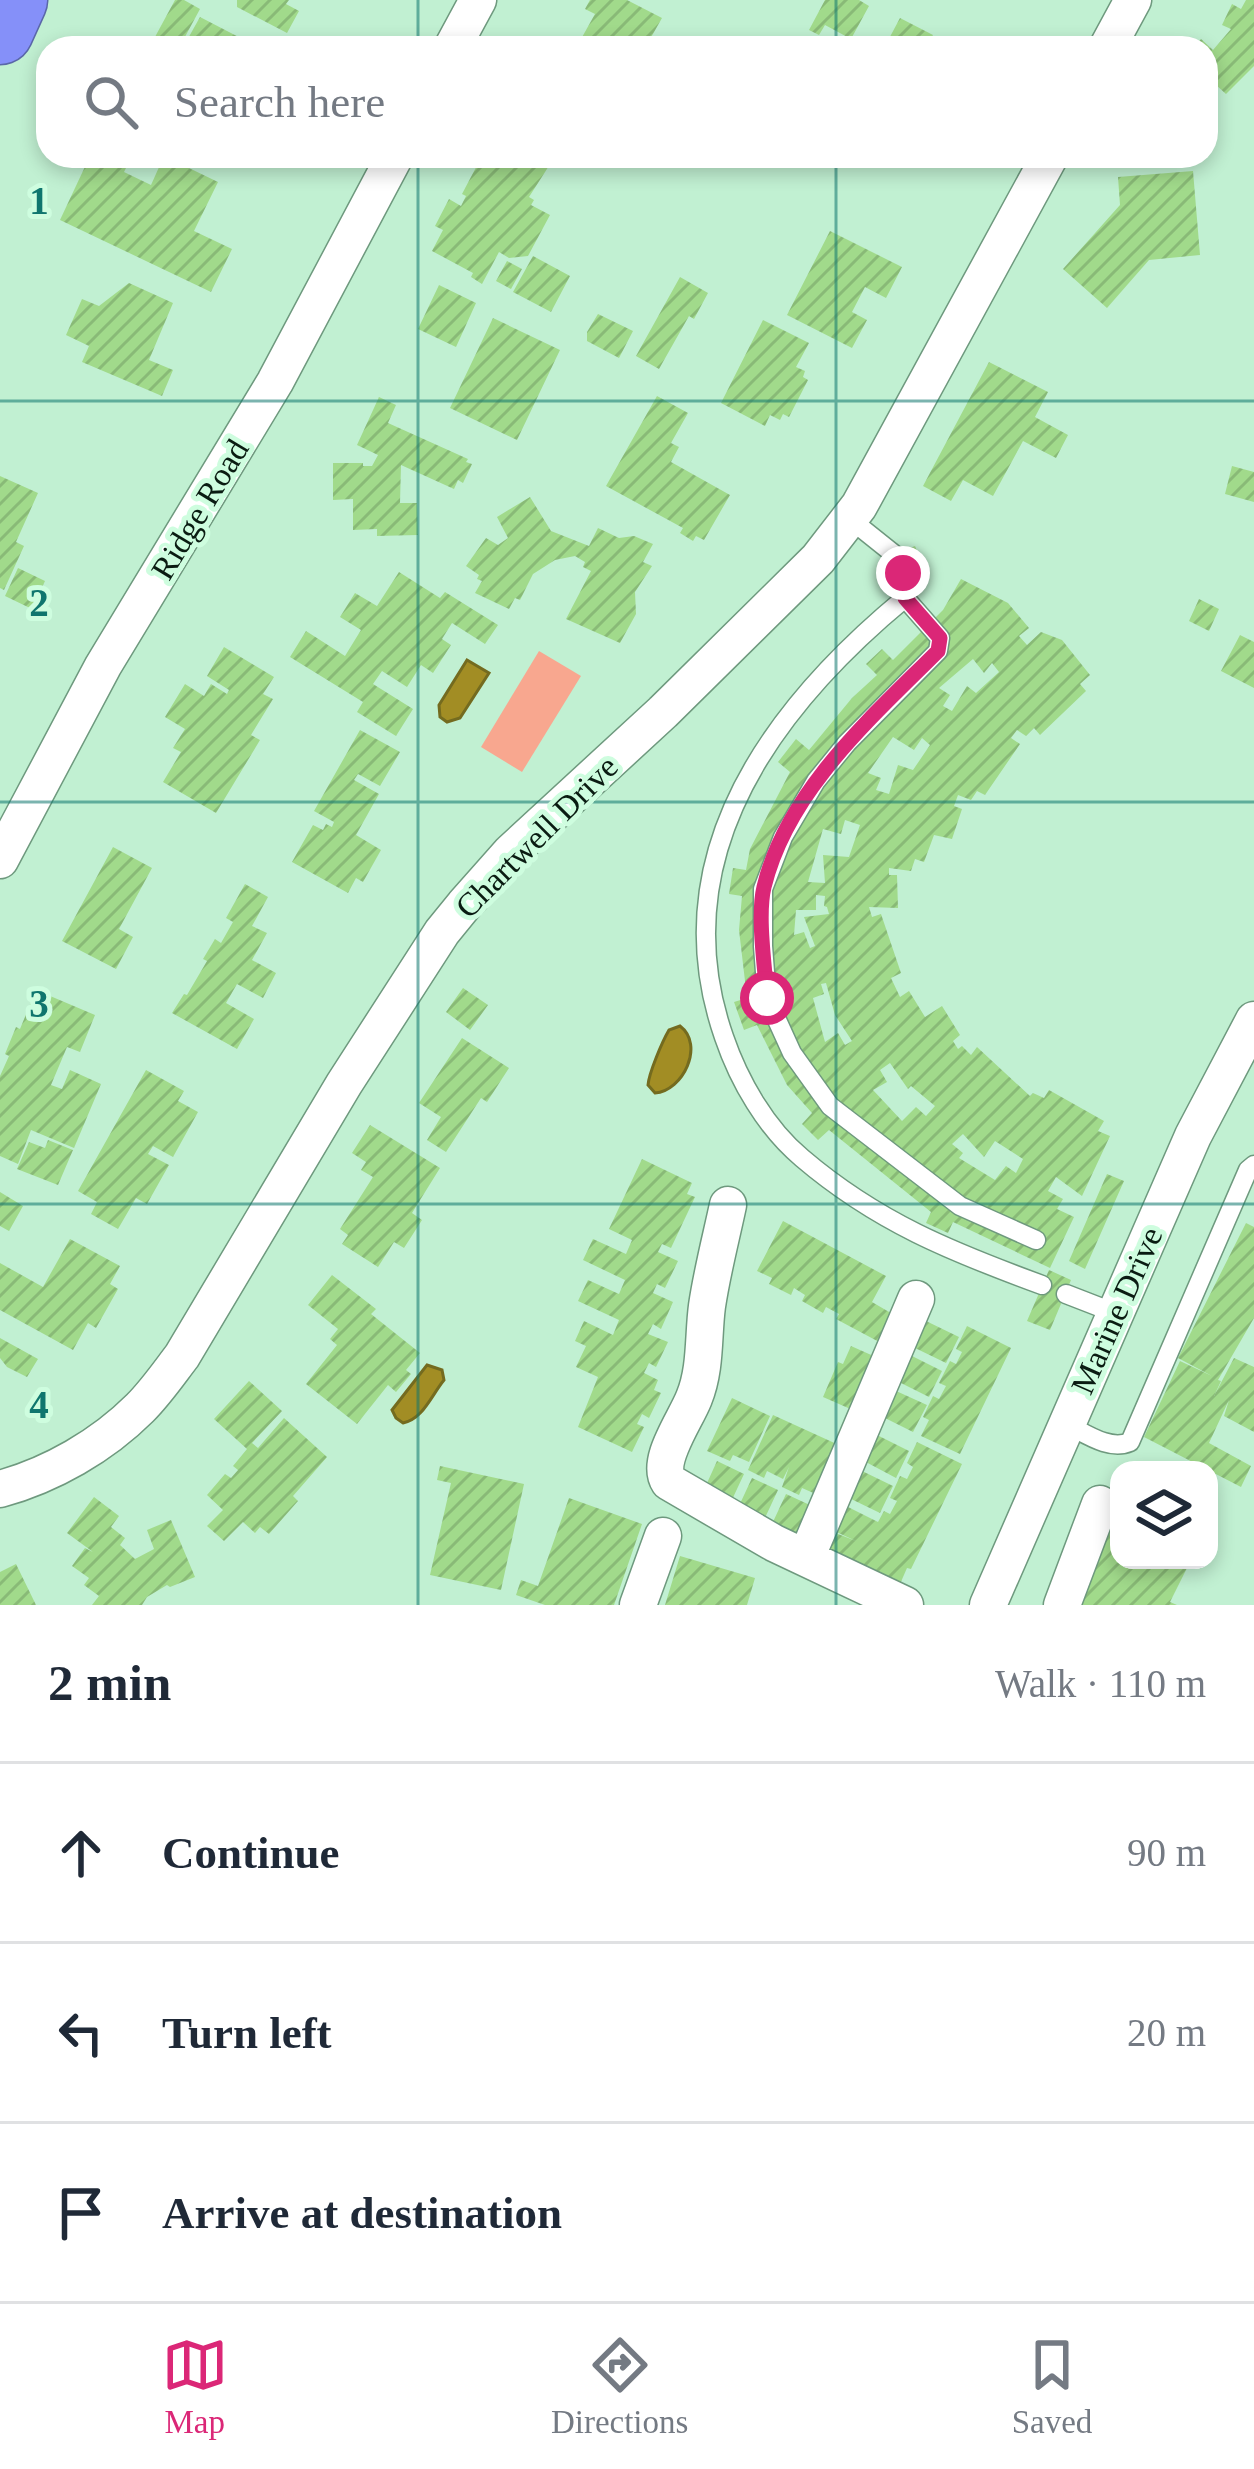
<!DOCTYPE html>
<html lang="en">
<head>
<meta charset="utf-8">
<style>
	:root { --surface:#fff; --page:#f6f6f7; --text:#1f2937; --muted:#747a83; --line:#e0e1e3; --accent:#db2777 }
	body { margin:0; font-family:Georgia,serif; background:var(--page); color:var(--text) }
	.controls { position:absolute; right:36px; bottom:36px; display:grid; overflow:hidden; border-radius:24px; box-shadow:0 6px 18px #0003 }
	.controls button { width:108px; height:108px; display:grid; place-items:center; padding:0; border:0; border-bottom:3px solid var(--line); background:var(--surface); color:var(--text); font:60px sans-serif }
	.stop { position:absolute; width:36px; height:36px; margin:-27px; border:9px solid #db2777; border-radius:50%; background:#fff }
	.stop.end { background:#db2777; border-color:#fff; box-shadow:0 3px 12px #0008 }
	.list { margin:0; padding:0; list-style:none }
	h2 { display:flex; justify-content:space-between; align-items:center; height:156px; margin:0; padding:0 48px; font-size:51px }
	h2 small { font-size:39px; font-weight:400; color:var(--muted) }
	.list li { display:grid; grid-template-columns:78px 1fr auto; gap:36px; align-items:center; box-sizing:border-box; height:180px; padding:0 48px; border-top:3px solid var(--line) }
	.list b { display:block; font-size:45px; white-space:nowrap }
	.list em { font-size:39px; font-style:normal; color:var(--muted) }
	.icon { flex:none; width:66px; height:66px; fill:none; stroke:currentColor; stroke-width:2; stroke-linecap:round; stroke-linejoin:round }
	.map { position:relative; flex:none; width:1254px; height:1605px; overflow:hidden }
	.search { position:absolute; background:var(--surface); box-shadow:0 6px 18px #0003; left:36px; right:36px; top:36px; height:132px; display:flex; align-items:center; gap:30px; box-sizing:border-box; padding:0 42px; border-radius:36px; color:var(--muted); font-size:45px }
	.sheet { height:696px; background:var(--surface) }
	nav { display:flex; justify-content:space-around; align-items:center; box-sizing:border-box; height:168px; border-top:3px solid var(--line); background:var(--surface); font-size:33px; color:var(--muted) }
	nav a { display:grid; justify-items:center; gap:6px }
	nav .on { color:var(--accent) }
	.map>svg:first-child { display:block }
	.park { fill:#f8a78f }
	.water { fill:#a28d24; stroke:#746b1f; stroke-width:3 }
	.building { fill:url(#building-hatch); fill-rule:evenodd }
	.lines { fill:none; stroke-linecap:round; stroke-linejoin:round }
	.lane-casing { stroke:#6e997e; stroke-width:21 }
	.street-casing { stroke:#6e997e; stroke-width:39 }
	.highway-casing { stroke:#5a67a8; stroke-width:69 }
	.lane { stroke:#fff; stroke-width:18 }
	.street { stroke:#fff; stroke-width:36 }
	.highway { stroke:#8590f9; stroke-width:66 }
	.route { stroke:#db2777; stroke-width:15 }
	.grid { fill:none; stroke:#0f766e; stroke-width:3; stroke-opacity:0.55 }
	.labels { text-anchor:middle; stroke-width:10; stroke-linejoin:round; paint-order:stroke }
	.street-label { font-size:33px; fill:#0a1c12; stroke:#cefddf }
	.grid-label { font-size:39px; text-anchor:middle; font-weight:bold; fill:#0f766e; stroke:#cefddf; stroke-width:10; stroke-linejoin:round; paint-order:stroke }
</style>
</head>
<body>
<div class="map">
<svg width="1254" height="1605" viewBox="0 0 1254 1605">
	<defs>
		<pattern id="building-hatch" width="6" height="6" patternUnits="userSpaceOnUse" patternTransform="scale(3)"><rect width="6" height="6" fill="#a1da8b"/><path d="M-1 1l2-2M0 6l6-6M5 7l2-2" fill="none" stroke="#89ba77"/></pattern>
	</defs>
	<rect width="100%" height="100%" fill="#c1f0d2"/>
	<!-- park -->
	<path class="park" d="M539,651L581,676L522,772L481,747Z"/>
	<!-- water -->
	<path class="water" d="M467,660L489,673L460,718L447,722L440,717L439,705Z
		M680,1026C705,1045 683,1091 655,1093L648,1085C649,1073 662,1042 669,1030Z
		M427,1365L442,1370L444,1380C431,1396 423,1419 403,1423L396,1418L392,1410Z"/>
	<!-- building -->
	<path class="building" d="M175,0H184L200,9L179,48H149Z
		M237,0H289L286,4L299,11L287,33L237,7Z
		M590,0H627L662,18L645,48H576L595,14L585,9Z
		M825,0H859L869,6L851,39L825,25L819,35L809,30Z
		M1246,0H1254V66L1226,94L1206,76V48H1193L1201,39L1213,50L1231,29L1222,25L1232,4L1241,9Z
		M200,17L260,48H190L191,45L186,42Z
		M900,18L933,35L926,48H884Z
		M90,156H132L124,172L151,185L164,156L218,182L194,231L232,249L211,292L60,220Z
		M482,156H572L568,165L554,158L529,197L534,200L531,205L550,215L528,256L509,258L499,252L482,284L471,277L473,273L432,251L443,230L435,226L449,199L461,206L466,196L462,194Z
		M1193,171L1200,255L1149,260L1107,308L1063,269L1120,205L1118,177Z
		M830,231L902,267L886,298L865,287L852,312L867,320L852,348L787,315Z
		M533,256L570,276L551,312L513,292Z
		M507,261L522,269L511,289L496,281Z
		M680,277L708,293L694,319L689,316L659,369L636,356Z
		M129,283L173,303L149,360L173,370L162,396L82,362L89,346L66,335L82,299L99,306Z
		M439,285L476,303L456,347L418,329Z
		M598,314L633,331L619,358L587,341V332Z
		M493,318L560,350L517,440L450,408Z
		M763,320L809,343L796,367L805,371L803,377L808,380L789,417L783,414L780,420L770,415L765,426L721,403Z
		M989,362L1048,392L1035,417L1068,435L1056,458L1023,441L993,496L963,480L951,501L923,486Z
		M657,396L688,413L671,443L679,447L671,462L730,495L704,540L696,536L693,541L680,533L683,528L606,486Z
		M379,397L396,405L388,423L468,459L466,462L472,464L463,483L458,480L454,489L401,465L400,503H417L418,535L377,536V529L353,530V499L333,500V463H363V466H372L378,455L357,445Z
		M1232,466L1254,472V502L1225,494Z
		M0,476L38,493L16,542L24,546L4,590L0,588Z
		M530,497L551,531L589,546L598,528L619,538L634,536L653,544L643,562L652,566L635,592L636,614L620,643L566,619L591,571L583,567L585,562L575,556L555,560L533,574L520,600L515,598L509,609L475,593L482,581L477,579L479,575L466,566L486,538L498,545L508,538L497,517Z
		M915,546L923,565L887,580L879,562Z
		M18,568L45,581L32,609L5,596Z
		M399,572L440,598L445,592L498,625L485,644L452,623L442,639L451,645L433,673L421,665L407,687L382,671L373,684L413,709L396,736L357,712L363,702L290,657L306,631L345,656L361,630L340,617L355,593L377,606Z
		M961,579L1008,603L1029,628L1019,636L1027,645L1041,632L1062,640L1090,675L1080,684L1086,691L1040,735L1034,728L1026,736L1017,730L1011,738L1020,744L985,795L977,791L971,800L958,795L954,806L962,809L952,839L934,835L924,862L915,859L911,871L889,868V875H897L898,908L869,907L872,917L881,914L901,973L891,978L900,997L909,991L925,1017L942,1006L960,1035L953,1041L958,1049L962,1046L971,1055L977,1047L1030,1096L1033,1093L1044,1098L1049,1090L1104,1121L1098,1131L1110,1136L1082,1196L1056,1177L1048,1191L1063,1199L1057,1209L1074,1217L1050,1268L953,1222L948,1233L926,1223L931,1212L829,1130L818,1140L802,1124L812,1113L787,1085L757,1025L744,1030L734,1002L747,998L739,930L742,896L729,894L733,868L746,870L750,849L790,772L778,762L796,739L809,750L852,698L877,675L866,664L882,649L893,660L943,610ZM973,659L984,673L992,663L999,672L976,693L967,686L952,711L943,706L950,695L939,688ZM893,737L914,750L922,738L930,745L913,770L898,765L889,794L876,790L881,778L868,773ZM845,820L860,825L849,857L823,855L825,883L808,882L823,829L841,834ZM816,895L825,896L824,906L827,907L829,914L804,917L815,946L810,948L804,932L794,935L796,910H816ZM826,983L835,1015L852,1041L845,1045L838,1033L825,1042L813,998L824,994L821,984ZM890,1063L908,1089L911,1086L935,1106L926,1116L916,1107L902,1121L873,1090L887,1082L880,1070ZM963,1134L984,1157L995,1141L1023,1159L1016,1173L1006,1166L995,1180L959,1158L963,1153L952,1144Z
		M1199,599L1219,609L1209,631L1189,621Z
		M1240,635L1254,642V688L1221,671Z
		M224,647L274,677L263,694L273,699L251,735L260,740L216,813L163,782L181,752L173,748L185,729L165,717L185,684L204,696L211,684L227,694L229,690L207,676Z
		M360,730L400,752L380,786L358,774L354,780L379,794L356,835L381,850L363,882L356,878L348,893L292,862L313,825L323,830L326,824L332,827L334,822L314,811Z
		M113,847L152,868L119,929L133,937L116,969L62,941Z
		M245,884L268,897L252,926L267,933L252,960L276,973L263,998L237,984L226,1003L254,1019L237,1049L172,1013L184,994L187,995L207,961L203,959L215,939L221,943L233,922L226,918Z
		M463,988L488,1005L470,1030L446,1012Z
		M36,990L95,1015L80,1052L67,1047L51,1085L62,1089L70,1070L101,1084L74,1148L31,1130L18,1164L0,1156V1076L9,1056L5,1054L16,1027L20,1029Z
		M462,1038L509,1068L487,1102L481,1098L446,1152L427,1140L441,1117L419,1103Z
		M146,1070L184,1091L178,1101L198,1112L173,1157L153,1146L148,1154L169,1165L147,1204L136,1198L118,1229L91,1214L97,1202L78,1191Z
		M370,1125L440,1168L412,1213L422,1220L404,1248L394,1242L378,1267L342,1244L348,1235L340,1229L373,1177L361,1170L366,1162L352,1153Z
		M48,1140L73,1150L58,1185L17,1169L29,1142L45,1148Z
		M642,1159L692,1183L687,1194L695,1197L671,1248L662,1244L658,1252L678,1261L665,1288L657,1284L653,1293L673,1302L661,1329L653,1324L648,1334L668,1342L656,1367L649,1363L644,1373L658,1380L654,1390L661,1393L649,1418L642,1414L637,1424L644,1427L632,1452L578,1427L598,1377L576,1367L586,1346L575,1341L584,1321L613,1335L619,1320L578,1301L588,1280L619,1294L625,1280L583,1260L593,1239L626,1254L632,1240L609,1229Z
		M1107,1174L1124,1181L1085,1269L1069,1261Z
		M0,1192L23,1206L9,1231L0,1226Z
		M783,1221L886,1276L872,1302L896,1316L881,1343L836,1319L839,1314L826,1307L823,1313L802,1301L805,1295L794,1288L791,1295L769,1284L772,1278L757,1271Z
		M1246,1223L1254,1227V1318L1218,1380L1221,1381L1214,1396L1234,1358L1254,1367V1432L1224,1416L1229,1400L1209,1443L1251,1466L1241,1487L1144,1437L1180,1361L1212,1376L1178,1358Z
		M70,1239L120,1266L110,1284L118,1289L96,1328L88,1323L73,1350L0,1310V1263L43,1287Z
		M1049,1270L1071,1280L1050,1330L1027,1321Z
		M332,1275L376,1309L371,1314L420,1353L406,1370L411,1374L396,1392L388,1385L357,1424L306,1384L337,1345L330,1339L338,1329L308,1305Z
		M926,1321L959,1337L946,1363L913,1347Z
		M967,1326L1011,1348L960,1454L921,1436L929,1420L923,1417L933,1396L939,1399L946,1386L939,1383L950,1361L956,1364L962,1352L956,1349Z
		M0,1338L38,1359L27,1377L7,1367L0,1358Z
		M851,1346L878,1358L855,1411L823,1397L838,1362L843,1364Z
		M910,1355L942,1371L929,1397L897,1381Z
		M249,1381L282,1411L252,1443L258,1448L284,1418L327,1457L293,1496L298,1501L269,1534L260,1527L255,1533L243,1522L224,1541L207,1526L223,1510L207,1495L225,1474L231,1478L238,1470L233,1466L247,1449L214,1419Z
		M894,1390L927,1405L913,1432L881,1416Z
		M732,1398L770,1416L749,1462L733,1455L730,1461L707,1451Z
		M773,1415L841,1446L818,1495L802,1488L799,1495L782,1487L789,1467L783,1479L767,1471L764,1478L748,1470Z
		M877,1435L909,1451L896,1478L864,1461Z
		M917,1442L962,1464L911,1569L907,1568L900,1584L825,1548L833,1532L856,1541L832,1530L844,1505L878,1522L884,1511L890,1514L897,1501L890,1498L900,1476L907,1479L913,1467L907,1463Z
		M717,1461L744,1474L730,1504L703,1492Z
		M440,1466L524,1484L501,1590L430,1575L451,1483L437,1480Z
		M860,1470L893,1486L880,1513L847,1497Z
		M752,1478L778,1490L764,1520L738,1508Z
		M786,1494L812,1506L798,1536L772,1524Z
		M94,1497L119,1516L111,1527L125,1538L120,1545L135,1559L154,1549L147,1530L171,1520L195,1577L170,1587L167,1585L147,1597L142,1605H92L99,1596L84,1585L89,1578L72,1566L85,1548L93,1552L67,1533Z
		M569,1498L642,1524L614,1605H545L516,1595L521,1580L538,1586Z
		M1109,1509L1119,1514V1560H1191L1170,1602L1177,1605H1083L1075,1601Z
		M680,1556L755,1578L747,1605H665Z
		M16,1564L36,1605H0V1572Z"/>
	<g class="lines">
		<!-- lane casing -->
		<g class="lane-casing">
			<path id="lane" d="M850,519L895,555
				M903,573L905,598L940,638L938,651L847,743L816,781L783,837L763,889V946L767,998L792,1053L830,1106L960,1206L1036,1240
				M905,598C772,708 661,856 724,1037C739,1081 766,1128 802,1158C877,1222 952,1252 1042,1285
				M1066,1294L1115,1313
				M1066,1424C1085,1433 1109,1451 1130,1442L1248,1170L1254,1165"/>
		</g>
		<!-- street casing -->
		<g class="street-casing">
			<path id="street" d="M452,48L478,0
				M1107,48L1133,0
				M0,860L103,666L275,382L395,156
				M728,1205C721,1238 712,1272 707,1306C703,1336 706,1369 694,1398C685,1421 655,1461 669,1482L774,1543L905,1605
				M0,1489C51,1475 102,1446 140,1408C156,1392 169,1373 182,1356L344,1084L442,932L464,905L511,852L663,712L818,559L859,506L1050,156
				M806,1558L916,1299
				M638,1605L663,1536
				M988,1605L1193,1136L1254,1020
				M1062,1605L1100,1504"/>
		</g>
		<!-- highway casing -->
		<g class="highway-casing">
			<path id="highway" d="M0,31L14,0"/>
		</g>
		<!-- lane -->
		<use href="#lane" class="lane"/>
		<!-- street -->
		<use href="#street" class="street"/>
		<!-- highway -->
		<use href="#highway" class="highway"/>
	</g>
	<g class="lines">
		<!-- route -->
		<path class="route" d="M767,998C765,967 757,916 764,887C787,791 871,718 938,651L940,638L905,598L903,573"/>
	</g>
	<!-- grid -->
	<path class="grid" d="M418,0V48M836,0V48M418,156V1605M836,156V1605M0,401H1254M0,802H1254M0,1204H1254"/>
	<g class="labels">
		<!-- street labels -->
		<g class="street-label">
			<text transform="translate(199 509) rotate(-59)" y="12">Ridge Road</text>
			<text transform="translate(536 836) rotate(-45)" y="12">Chartwell Drive</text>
			<text transform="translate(1116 1310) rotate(-66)" y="12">Marine Drive</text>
		</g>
	</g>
	<g class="grid-label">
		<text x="39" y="214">1</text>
		<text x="39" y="616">2</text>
		<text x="39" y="1017">3</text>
		<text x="39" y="1418">4</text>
	</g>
</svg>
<div class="controls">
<button><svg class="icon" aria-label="layers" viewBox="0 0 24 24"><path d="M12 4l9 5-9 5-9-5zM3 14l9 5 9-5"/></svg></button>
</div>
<div class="stop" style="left:767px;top:998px"></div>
<div class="stop end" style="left:903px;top:573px"></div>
<div class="search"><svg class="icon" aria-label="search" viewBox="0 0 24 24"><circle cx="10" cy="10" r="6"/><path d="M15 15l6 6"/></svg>Search here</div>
</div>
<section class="sheet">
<h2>2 min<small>Walk · 110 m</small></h2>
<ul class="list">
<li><svg class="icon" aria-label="ahead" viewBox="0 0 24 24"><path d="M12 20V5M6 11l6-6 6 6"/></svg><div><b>Continue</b></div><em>90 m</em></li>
<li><svg class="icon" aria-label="left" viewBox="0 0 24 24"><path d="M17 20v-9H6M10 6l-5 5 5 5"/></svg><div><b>Turn left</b></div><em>20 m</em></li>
<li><svg class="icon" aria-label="arrive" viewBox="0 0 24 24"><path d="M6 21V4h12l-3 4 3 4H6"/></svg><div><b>Arrive at destination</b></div></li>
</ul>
</section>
<nav>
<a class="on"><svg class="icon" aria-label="map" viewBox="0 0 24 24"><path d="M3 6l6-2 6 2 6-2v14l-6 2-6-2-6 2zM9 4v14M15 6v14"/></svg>Map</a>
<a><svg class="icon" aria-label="directions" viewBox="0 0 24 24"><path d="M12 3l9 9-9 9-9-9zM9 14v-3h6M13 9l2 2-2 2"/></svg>Directions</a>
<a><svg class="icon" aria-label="saved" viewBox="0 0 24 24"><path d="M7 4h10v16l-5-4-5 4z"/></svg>Saved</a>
</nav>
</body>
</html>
